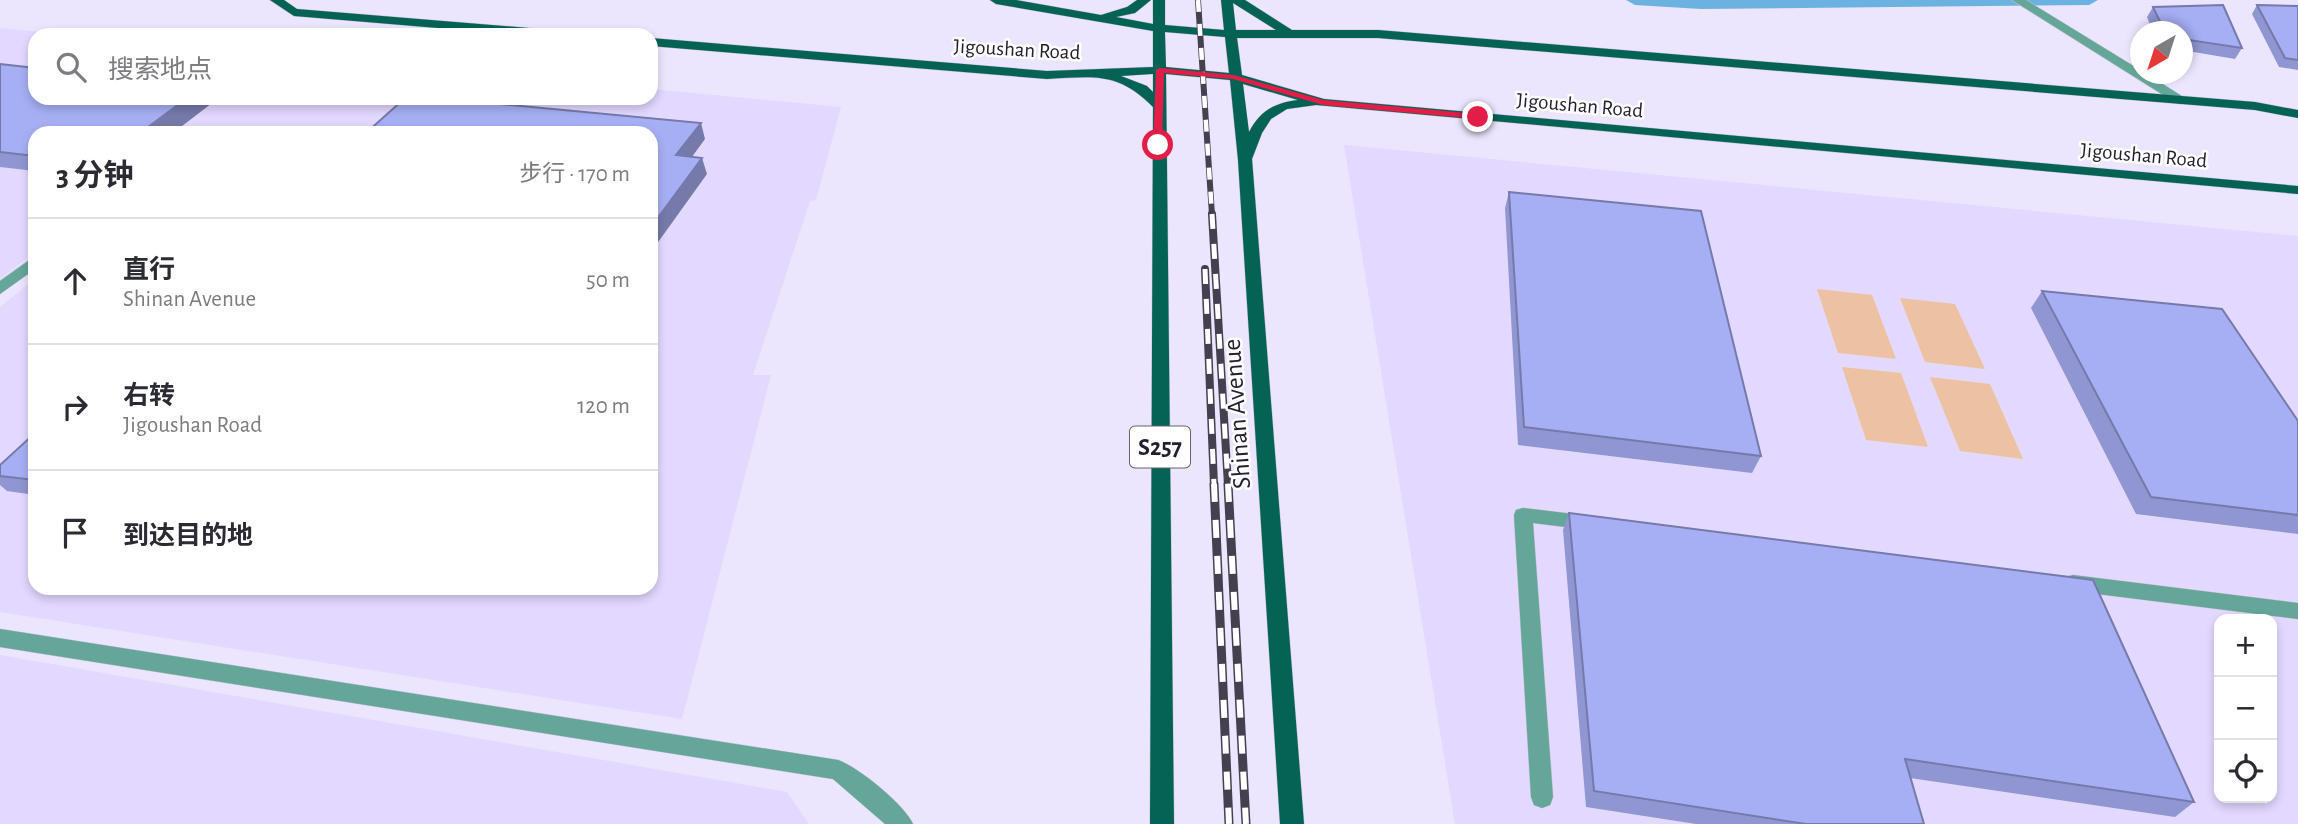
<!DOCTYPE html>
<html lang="zh">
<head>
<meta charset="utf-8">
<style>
	:root { --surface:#fff; --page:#f2f2f3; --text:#2b2b33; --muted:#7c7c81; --line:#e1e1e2 }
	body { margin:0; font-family:"Alegreya Sans","Noto Sans SC",sans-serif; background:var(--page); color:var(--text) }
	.controls { position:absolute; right:21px; bottom:21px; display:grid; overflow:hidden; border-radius:14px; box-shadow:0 4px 10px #0003 }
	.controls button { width:63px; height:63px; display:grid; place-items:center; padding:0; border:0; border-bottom:2px solid var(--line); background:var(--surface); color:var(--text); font:35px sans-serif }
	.compass { position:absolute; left:2130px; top:21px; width:63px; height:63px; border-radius:50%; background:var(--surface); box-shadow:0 4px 10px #0003; rotate:219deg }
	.stop { position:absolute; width:21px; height:21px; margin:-16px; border:5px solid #e11d48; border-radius:50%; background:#fff }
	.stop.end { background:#e11d48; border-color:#fff; box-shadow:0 2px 7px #0008 }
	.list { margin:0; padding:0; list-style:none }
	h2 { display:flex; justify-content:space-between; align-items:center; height:91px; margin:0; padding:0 28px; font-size:30px }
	h2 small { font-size:23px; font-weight:400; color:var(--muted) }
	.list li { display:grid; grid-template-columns:46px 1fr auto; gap:21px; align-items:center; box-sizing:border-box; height:126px; padding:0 28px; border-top:2px solid var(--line) }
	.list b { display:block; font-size:26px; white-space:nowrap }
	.list p { margin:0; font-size:23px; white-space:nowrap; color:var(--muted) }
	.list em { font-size:23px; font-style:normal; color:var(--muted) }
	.icon { flex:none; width:38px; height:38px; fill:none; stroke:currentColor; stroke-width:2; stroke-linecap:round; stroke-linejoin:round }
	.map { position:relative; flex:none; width:2298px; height:824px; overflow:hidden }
	.search { position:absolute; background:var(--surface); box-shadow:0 4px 10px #0003; left:28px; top:28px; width:630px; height:77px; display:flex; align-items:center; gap:18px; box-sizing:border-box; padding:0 24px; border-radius:21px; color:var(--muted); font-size:26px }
	.panel { position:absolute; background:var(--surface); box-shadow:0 4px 10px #0003; left:28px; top:126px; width:630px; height:469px; border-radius:21px }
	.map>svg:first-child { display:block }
	.built { fill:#e3d8ff; fill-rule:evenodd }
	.green { fill:#edc2a2 }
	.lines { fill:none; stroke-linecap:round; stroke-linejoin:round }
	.canal { fill:#6bb2e0; fill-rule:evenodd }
	.minor-casing { stroke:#c8c1d9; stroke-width:1 }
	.major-casing { stroke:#c8c1d9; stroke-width:1 }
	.minor { fill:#64a698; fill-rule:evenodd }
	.major { fill:#046355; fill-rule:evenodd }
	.rail-far2-casing { stroke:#454050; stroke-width:6 }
	.rail-far1-casing { stroke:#454050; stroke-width:8 }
	.rail-casing { stroke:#454050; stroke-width:9 }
	.rail-far2 { stroke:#fff; stroke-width:4.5; stroke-dasharray:12; stroke-linecap:butt }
	.rail-far1 { stroke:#fff; stroke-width:5; stroke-dasharray:15; stroke-linecap:butt }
	.rail { stroke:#fff; stroke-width:6; stroke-dasharray:18; stroke-linecap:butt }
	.wall { fill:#9096d2 }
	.shaded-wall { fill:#757aab }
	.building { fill:#a7aff4; stroke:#757aab; stroke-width:2 }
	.route { fill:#e11d48 }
	.labels { text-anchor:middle; stroke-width:5; stroke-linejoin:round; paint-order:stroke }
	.far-street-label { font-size:21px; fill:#241f2e; stroke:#fff }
	.shield { fill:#fff; stroke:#66626d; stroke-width:2 }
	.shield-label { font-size:24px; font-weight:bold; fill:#241f2e }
	.street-label { font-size:26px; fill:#241f2e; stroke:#fff }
</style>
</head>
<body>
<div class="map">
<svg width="2298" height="824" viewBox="0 0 2298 824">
	<rect width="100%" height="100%" fill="#ece5fe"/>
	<!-- built -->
	<path class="built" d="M0,28L75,35H35V98H651V89L841,107L816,200L810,201L753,375H771L682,719L0,612V307L35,279V588H651V133H35V252L0,279Z
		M1344,145L2298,236V824H1455ZM2219,619H2272V798H2219Z
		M0,655L787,792L809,824H0Z"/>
	<!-- green -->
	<path class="green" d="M1817,289L1872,295L1896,359L1838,353Z
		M1900,298L1955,304L1985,369L1925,362Z
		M1842,367L1901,373L1928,447L1866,440Z
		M1930,377L1990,384L2023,459L1960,451Z"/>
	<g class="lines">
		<!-- canal -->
		<path class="canal" d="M1626,0H2098L2089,5L1701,9L1635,5Z"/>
		<!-- minor casing -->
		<g class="minor-casing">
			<path id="minor" d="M2012,0H2026L2140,70V74H2147L2188,100L2181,104L2176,103Z
				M35,256V269L0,294V281Z
				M1523,508L1590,516L1597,518L1600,523L1597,528L1590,530L1533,523L1553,797L1550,805L1542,808L1534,805L1531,797L1514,515L1516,510Z
				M2073,575L2298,603V619L2073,591L2066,589L2063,583L2066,577Z
				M0,629L838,760C858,767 904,804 913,824H885L833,779L0,647Z"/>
		</g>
		<!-- major casing -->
		<g class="major-casing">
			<path id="major" d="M270,0H284L297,9L565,31L571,35H522L294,16Z
				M990,0H1016L1101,15L1127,7L1137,0H1151L1135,13L1116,17L1153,24V0H1165V25L1224,30L1221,0H1245L1292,30H1378L2255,102L2298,110V118L2255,110L1378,38H1237L1242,75L1324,99L2298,186V194L1316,105L1287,109L1271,119L1262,133L1252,159L1304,824H1280L1238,160L1230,80L1166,74L1174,824H1150L1153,107C1117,71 1094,77 1047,79L651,46V38L1047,71L1153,67V31L996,4ZM1233,3L1276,30H1236ZM1165,32L1225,37L1229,73L1166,67ZM1153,74V92L1147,86L1121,76ZM1243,84L1298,100C1274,103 1260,111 1249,132Z"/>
		</g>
		<!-- minor -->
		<use href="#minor" class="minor"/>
		<!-- major -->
		<use href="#major" class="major"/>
		<!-- rail-far2 casing -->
		<g class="rail-far2-casing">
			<path id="rail-far2" d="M1198,0L1212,215"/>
		</g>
		<!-- rail-far1 casing -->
		<g class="rail-far1-casing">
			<path id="rail-far1" d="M1212,214L1228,485
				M1205,269L1214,485"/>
		</g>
		<!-- rail casing -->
		<g class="rail-casing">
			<path id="rail" d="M1214,484L1229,824
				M1228,484L1246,824"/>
		</g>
		<!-- rail-far2 -->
		<use href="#rail-far2" class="rail-far2"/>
		<!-- rail-far1 -->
		<use href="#rail-far1" class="rail-far1"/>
		<!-- rail -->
		<use href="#rail" class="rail"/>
	</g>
	<!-- wall -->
	<path class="wall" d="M2257,5L2298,6V70L2279,67L2252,14Z
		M2153,7L2242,48L2235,59L2182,50V32H2153L2147,17Z
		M0,64L35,98H214L216,100L35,133V171L0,167Z
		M1509,192L1761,456L1752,473L1518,445L1505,208Z
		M2042,291L2298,421V534L2136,514L2031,308Z
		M35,433V495L7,491L0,485V465Z
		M1569,513L2194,802L2175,817L1910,778L1924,824H1696L1586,807L1563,530Z"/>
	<!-- shaded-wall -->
	<path class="shaded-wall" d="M187,98H214L216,100L173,133H140Z
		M701,123L705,139L681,172L676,155Z
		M702,158L707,174L651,252V227Z"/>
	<!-- building -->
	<path class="building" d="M2223,5L2242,48L2182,39V32H2165L2153,7Z
		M2257,5L2298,6V60L2285,58Z
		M0,64L35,68V98H187L140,133H35V156L0,152Z
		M405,98H436L701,123L676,155L702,158L651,227V133H366Z
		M1509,192L1701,211L1761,456L1524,427Z
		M2042,291L2222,309L2298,421V515L2151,497Z
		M35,433V480L0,476V465Z
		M1569,513L2093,580L2194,802L1905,759L1924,824H1806L1594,791Z"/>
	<!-- route -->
	<path class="route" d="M1160,68L1234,75L1323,100L1478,114L1483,117L1478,119L1323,105L1233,79L1164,73L1162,145L1158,147L1153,145L1156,70Z"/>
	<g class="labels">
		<!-- far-street labels -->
		<g class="far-street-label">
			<text transform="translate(1017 49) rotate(3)" y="7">Jigoushan Road</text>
			<text transform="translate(1580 105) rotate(5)" y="7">Jigoushan Road</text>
			<text transform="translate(2144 155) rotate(5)" y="7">Jigoushan Road</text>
		</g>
		<!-- shield labels -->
		<rect class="shield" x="1130" y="426.5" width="60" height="41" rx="5"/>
		<g class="shield-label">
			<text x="1160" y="455">S257</text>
		</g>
		<!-- street labels -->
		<g class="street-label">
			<text transform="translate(1236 414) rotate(-94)" y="9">Shinan Avenue</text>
		</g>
	</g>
</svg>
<div class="controls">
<button>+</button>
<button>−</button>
<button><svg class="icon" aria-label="locate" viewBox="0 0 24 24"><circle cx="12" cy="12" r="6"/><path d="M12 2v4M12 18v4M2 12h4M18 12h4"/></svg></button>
</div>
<svg class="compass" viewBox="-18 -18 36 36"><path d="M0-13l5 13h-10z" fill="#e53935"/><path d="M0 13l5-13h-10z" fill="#7c7c81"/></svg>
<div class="stop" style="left:1158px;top:145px"></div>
<div class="stop end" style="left:1478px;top:117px"></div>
<div class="search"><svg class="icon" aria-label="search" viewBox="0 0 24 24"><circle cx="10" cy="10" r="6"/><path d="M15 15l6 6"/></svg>搜索地点</div>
<section class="panel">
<h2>3 分钟<small>步行 · 170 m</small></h2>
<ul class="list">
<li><svg class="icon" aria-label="ahead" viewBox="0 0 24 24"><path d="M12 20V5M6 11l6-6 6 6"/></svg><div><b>直行</b><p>Shinan Avenue</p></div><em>50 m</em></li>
<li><svg class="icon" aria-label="right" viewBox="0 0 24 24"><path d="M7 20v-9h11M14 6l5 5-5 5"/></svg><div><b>右转</b><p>Jigoushan Road</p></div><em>120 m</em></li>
<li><svg class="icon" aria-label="arrive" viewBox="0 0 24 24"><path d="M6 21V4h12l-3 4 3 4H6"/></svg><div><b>到达目的地</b></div></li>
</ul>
</section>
</div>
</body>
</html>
